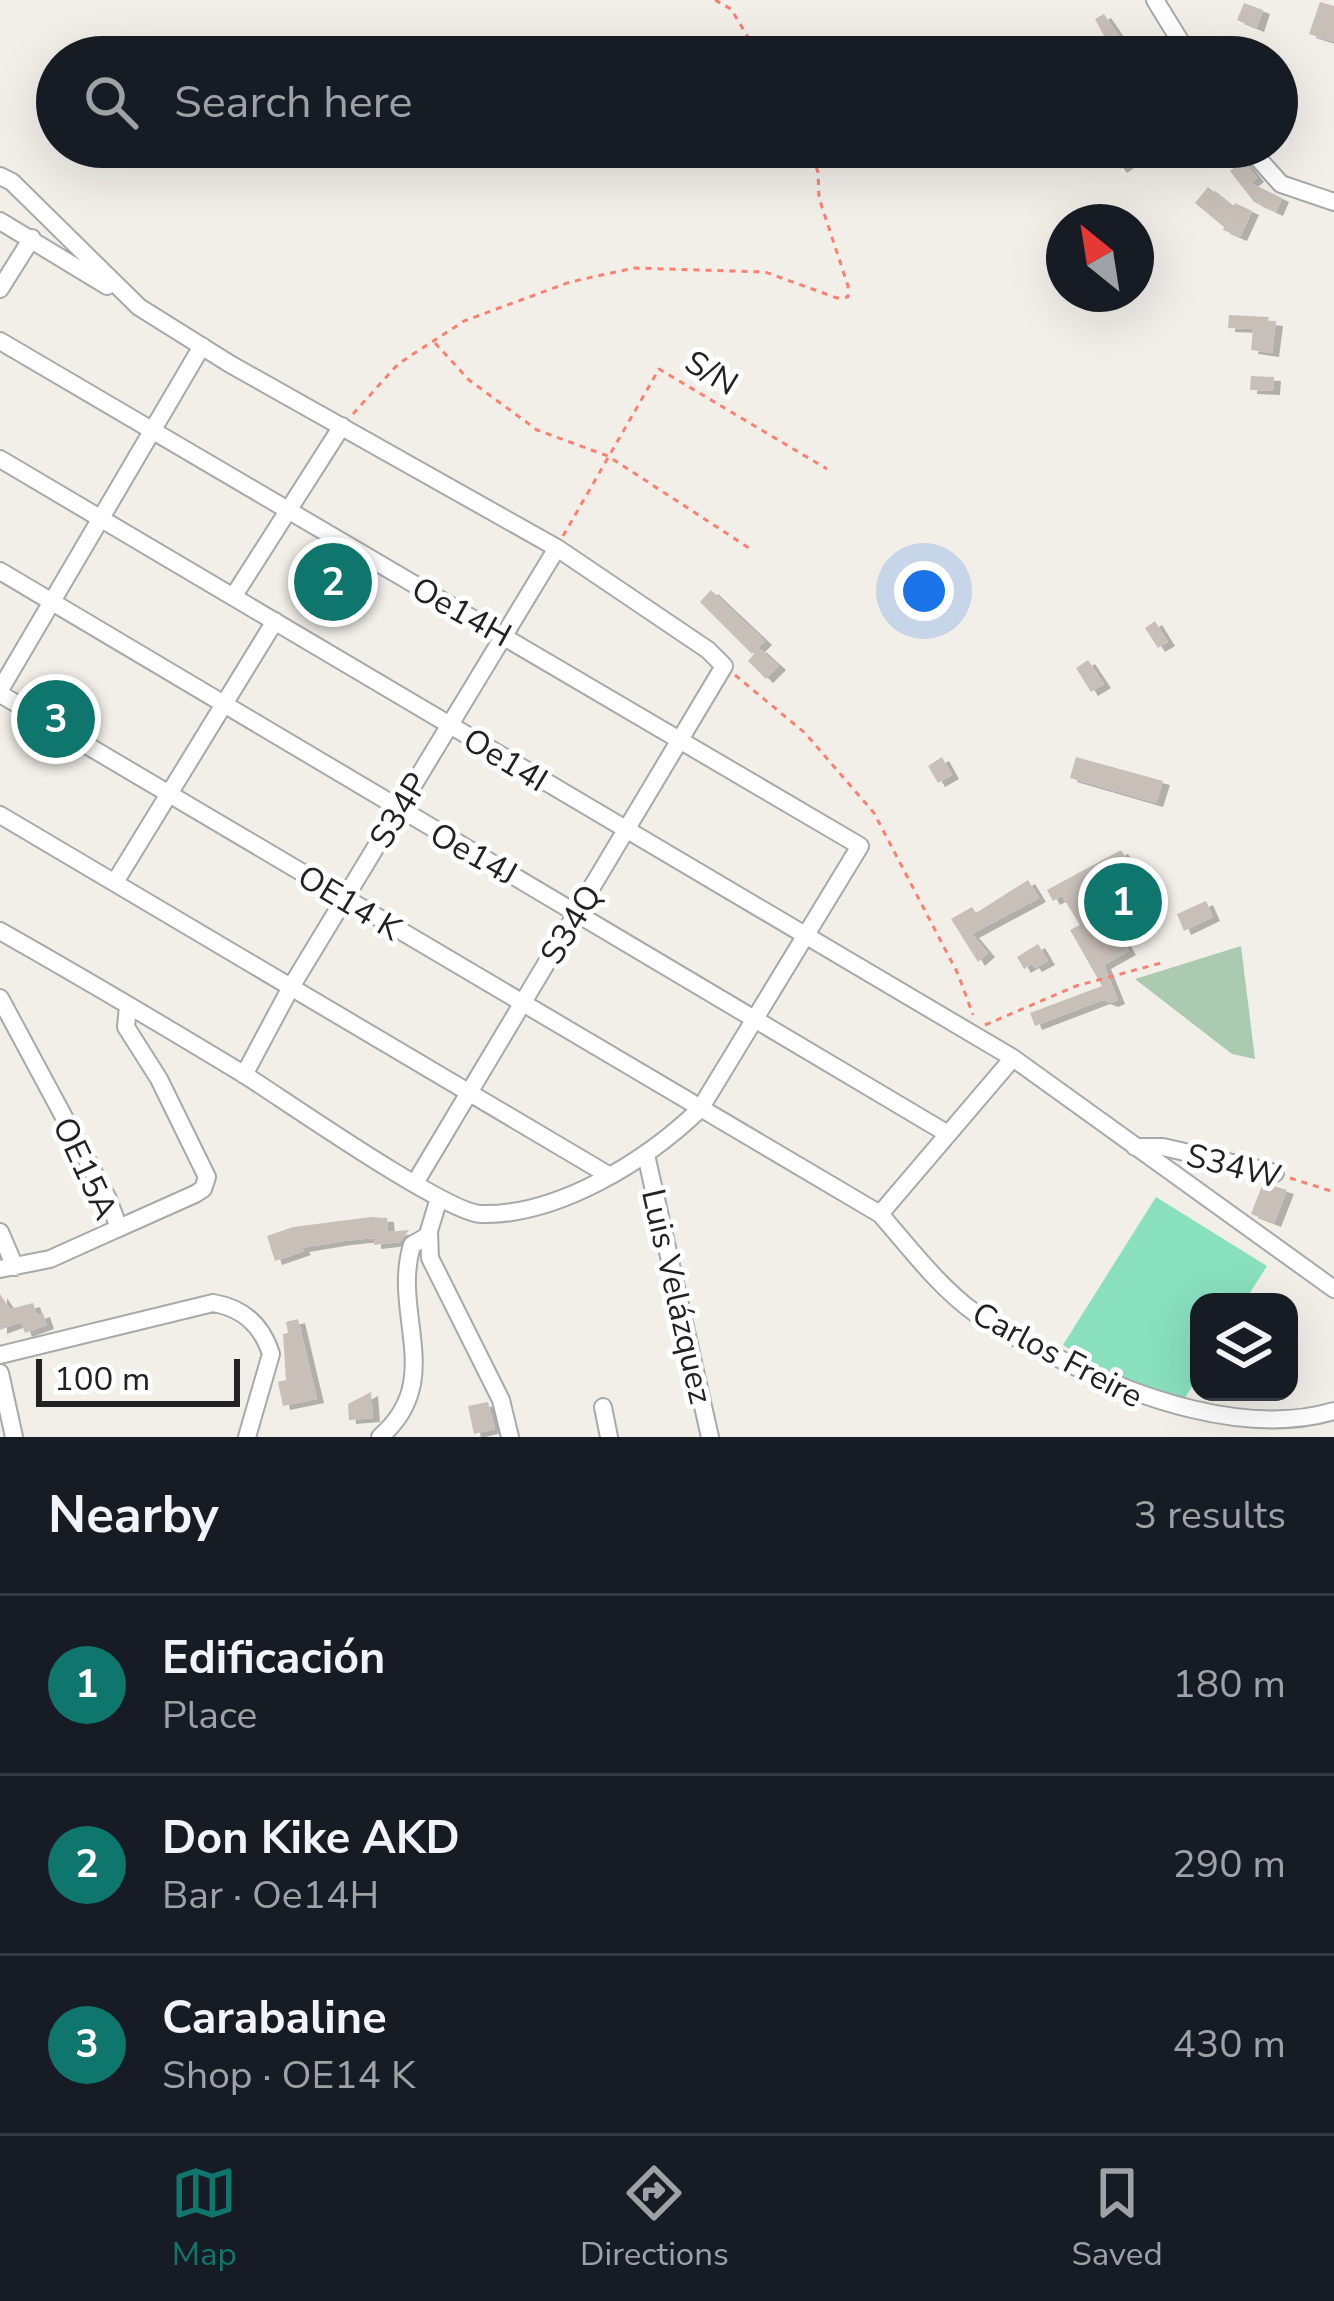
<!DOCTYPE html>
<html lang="en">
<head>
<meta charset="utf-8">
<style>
	:root { --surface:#171b24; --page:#20242c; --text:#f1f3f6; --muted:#9ea1a6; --line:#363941; --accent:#0f766e }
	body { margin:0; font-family:"Nunito Sans",sans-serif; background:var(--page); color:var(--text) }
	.controls { position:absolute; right:36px; bottom:36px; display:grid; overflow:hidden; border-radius:24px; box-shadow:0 12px 48px #0002 }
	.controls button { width:108px; height:108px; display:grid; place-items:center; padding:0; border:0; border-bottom:3px solid var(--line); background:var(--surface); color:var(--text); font:60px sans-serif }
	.compass { position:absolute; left:1046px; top:204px; width:108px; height:108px; border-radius:50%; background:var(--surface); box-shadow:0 12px 48px #0002; rotate:330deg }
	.scale { position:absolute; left:36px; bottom:30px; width:204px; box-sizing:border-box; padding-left:12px; border:6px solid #222; border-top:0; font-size:33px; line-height:42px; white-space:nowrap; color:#222; -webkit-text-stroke:9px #fff; paint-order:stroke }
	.you { position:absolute; left:924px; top:591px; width:42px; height:42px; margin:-30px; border:9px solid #fff; border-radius:50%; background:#1a73e8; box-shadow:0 0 0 18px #1a73e833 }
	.badge { display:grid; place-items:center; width:78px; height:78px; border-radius:50%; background:var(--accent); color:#fff; font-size:39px; font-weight:700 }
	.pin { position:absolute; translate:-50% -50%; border:6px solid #fff; box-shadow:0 3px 12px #0006 }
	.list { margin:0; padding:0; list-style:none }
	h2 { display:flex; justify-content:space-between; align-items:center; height:156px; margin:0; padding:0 48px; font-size:51px }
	h2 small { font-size:39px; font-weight:400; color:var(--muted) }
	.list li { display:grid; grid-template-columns:78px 1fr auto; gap:36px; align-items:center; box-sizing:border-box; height:180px; padding:0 48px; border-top:3px solid var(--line) }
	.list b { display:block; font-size:45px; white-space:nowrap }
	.list p { margin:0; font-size:39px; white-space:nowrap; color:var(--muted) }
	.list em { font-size:39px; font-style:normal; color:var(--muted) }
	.icon { flex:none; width:66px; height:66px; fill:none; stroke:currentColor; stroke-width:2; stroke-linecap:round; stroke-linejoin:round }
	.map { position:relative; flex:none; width:1334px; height:1437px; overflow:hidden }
	.search { position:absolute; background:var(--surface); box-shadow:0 12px 48px #0002; left:36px; right:36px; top:36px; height:132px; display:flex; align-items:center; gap:30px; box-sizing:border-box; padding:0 42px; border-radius:66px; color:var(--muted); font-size:45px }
	.sheet { height:696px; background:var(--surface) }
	nav { display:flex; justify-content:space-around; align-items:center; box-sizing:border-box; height:168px; border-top:3px solid var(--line); background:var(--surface); font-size:33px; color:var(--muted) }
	nav a { display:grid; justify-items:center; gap:6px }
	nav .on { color:var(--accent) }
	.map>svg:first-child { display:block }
	.cemetery { fill:#aacbaf }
	.pitch { fill:#88e0be }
	.building { fill:#c7bfb8; filter:url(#shadow) }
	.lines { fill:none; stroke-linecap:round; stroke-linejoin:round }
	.minor-casing { stroke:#a9a9a9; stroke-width:20 }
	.path { stroke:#fa8072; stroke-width:3; stroke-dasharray:6 6; stroke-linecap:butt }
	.minor { stroke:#fff; stroke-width:16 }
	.labels { text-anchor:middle; stroke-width:10; stroke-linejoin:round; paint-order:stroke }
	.street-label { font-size:33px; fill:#222; stroke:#fff }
</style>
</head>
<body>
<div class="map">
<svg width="1334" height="1437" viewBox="0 0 1334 1437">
	<defs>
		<filter id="shadow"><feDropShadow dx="7" dy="4" stdDeviation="0" flood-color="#0004"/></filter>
	</defs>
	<rect width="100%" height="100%" fill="#f2efe9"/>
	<!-- cemetery -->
	<path class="cemetery" d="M1241,946L1255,1059L1232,1054L1135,979Z"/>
	<!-- pitch -->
	<path class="pitch" d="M1156,1197L1267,1266L1244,1302H1199V1375L1175,1414L1063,1345Z"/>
	<!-- building -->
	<path class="building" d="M1320,2L1334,6V42L1309,34Z
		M1244,3L1263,10L1257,28L1237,20Z
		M1104,14L1128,49L1115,57L1095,19Z
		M1117,147H1163L1143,160L1140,155L1120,169L1108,153Z
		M1243,160L1257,178L1251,183L1282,198L1276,212L1254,202L1230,171Z
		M1208,187L1233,207L1235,203L1252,211L1240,237L1223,230L1224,227L1195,203Z
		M1229,315L1269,317L1268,321L1276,322L1272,353L1251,350L1253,329L1228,328Z
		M1251,376L1274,377L1273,391L1250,390Z
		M711,590L765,641L752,654L700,602Z
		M1155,621L1168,642L1158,648L1145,628Z
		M759,648L779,666L766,679L748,661Z
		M1088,660L1104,684L1091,692L1076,668Z
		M942,757L952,775L938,783L928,766Z
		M1076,757L1163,781L1156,803L1070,778Z
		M1121,850L1128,861L1108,873L1119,892L1131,886L1141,903L1111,920L1129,951L1104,965L1118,1000L1111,1003L1103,1000L1035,1026L1030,1013L1102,986L1070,930L1080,925L1062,896L1053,901L1047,890Z
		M1028,880L1039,898L972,934L988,953L978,962L951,919L972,907L976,913Z
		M1206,901L1213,917L1184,931L1177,914Z
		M1038,944L1048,961L1035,968L1032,964L1024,969L1017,957Z
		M1263,1183L1287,1190L1274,1223L1251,1214Z
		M371,1217L387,1218L388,1232L409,1230L400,1242L374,1245V1238L344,1241L302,1248L304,1251L275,1261L267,1236L293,1227Z
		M0,1294L10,1309L33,1303L37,1315L43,1313L47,1325L25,1333L21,1322L0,1330Z
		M298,1319L317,1399L283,1406L278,1382L286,1380L283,1334L288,1333L286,1322Z
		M371,1392L373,1418L349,1420L348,1404Z
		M488,1402L495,1429L474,1434L468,1406Z"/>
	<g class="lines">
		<!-- minor casing -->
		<g class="minor-casing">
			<path id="minor" d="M1155,0L1190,57
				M1248,147L1281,184L1334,202
				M0,176L12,182L139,307L230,364L557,548L708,650L724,666L415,1183
				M0,221L107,286
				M0,289L32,238
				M0,341L860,846L700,1109C646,1161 558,1216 481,1214C446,1213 286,1101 245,1075C164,1026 83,978 0,931
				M0,459L1013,1058L1334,1289
				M0,571L948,1134
				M233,597L342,426
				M0,690L202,346
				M0,694L880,1214C910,1248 938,1286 975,1313C999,1331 1030,1344 1056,1357C1136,1398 1247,1437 1334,1411
				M0,815L610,1176
				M115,882L275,621
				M0,998L108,1199L119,1228L50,1259L0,1269
				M244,1075L291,987L557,548
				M1135,1147H1163L1275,1173
				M646,1155L710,1437
				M439,1198L429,1231L430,1258L501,1400L510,1437
				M880,1214L1013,1058
				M119,1228L195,1194L203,1189L207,1177L159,1079L126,1027L128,1006
				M0,1232L15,1267
				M0,1355L213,1303C243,1308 262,1325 271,1354L247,1437
				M0,1373L14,1437
				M603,1407L609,1437
				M380,1437C446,1380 391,1314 412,1245L429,1235"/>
		</g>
		<!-- path -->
		<path class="path" d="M715,0L731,9L760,57
			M435,343L469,380L537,430L608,456L752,550
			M353,414L398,364L464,321L570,282L634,268L765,272L837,298L848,297V286L819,198L818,172L809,147
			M563,536L659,369L827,469
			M735,675L805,733L874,813L958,974L973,1015
			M985,1025L1076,986L1161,963
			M1290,1178L1334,1192"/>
		<!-- minor -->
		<use href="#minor" class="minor"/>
	</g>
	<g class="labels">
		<!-- street labels -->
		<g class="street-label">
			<text transform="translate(712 372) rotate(31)" y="12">S/N</text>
			<text transform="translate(462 611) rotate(29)" y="12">Oe14H</text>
			<text transform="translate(506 759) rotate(31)" y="12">Oe14I</text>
			<text transform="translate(398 810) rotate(-59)" y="12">S34P</text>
			<text transform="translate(474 853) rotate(29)" y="12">Oe14J</text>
			<text transform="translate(350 902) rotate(31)" y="12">OE14 K</text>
			<text transform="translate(570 924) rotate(-59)" y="12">S34Q</text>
			<text transform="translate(1234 1165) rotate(14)" y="12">S34W</text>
			<text transform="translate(86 1168) rotate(65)" y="12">OE15A</text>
			<text transform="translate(678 1296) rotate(77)" y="12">Luis Velázquez</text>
			<text transform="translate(1058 1354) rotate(28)" y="12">Carlos Freire</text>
		</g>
	</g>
</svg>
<div class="controls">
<button><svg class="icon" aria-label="layers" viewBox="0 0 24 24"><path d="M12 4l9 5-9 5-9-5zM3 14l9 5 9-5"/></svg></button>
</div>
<svg class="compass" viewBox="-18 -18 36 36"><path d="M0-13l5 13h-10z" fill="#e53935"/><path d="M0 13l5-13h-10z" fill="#9ea1a6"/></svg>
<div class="scale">100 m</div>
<div class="you"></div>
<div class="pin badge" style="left:1123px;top:902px">1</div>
<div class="pin badge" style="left:333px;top:582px">2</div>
<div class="pin badge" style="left:56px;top:719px">3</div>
<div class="search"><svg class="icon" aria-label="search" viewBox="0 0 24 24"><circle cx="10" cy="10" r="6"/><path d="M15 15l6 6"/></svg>Search here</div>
</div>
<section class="sheet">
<h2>Nearby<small>3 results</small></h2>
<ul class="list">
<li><span class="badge">1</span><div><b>Edificación</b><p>Place</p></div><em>180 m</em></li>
<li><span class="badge">2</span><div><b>Don Kike AKD</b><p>Bar · Oe14H</p></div><em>290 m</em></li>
<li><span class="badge">3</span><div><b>Carabaline</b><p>Shop · OE14 K</p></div><em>430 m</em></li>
</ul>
</section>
<nav>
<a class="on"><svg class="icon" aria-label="map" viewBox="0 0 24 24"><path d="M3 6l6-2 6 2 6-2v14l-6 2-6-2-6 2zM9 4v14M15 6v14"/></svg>Map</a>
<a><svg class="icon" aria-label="directions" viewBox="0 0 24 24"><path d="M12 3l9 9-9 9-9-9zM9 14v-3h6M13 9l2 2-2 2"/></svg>Directions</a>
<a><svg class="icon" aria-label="saved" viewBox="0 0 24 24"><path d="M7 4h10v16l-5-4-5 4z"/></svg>Saved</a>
</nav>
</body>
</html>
